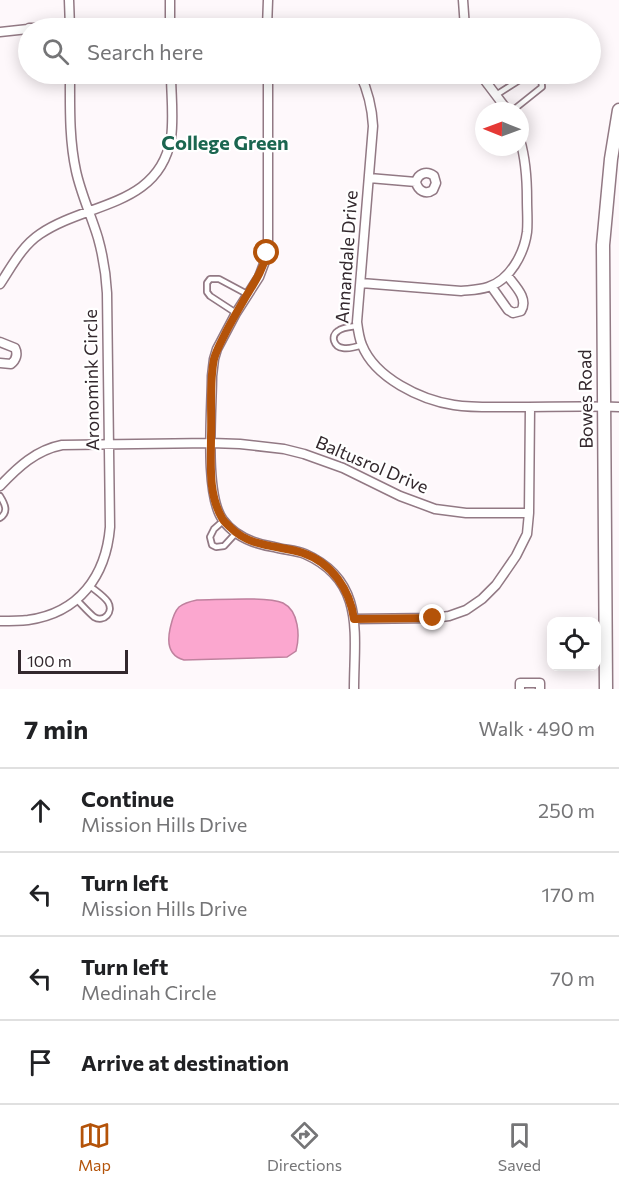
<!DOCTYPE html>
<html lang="en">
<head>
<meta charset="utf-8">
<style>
	:root { --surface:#fff; --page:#f6f6f6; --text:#202124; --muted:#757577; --line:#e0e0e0; --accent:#b45309 }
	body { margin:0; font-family:Commissioner,sans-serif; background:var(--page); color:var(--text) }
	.controls { position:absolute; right:18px; bottom:18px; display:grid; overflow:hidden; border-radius:12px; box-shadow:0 3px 15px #0003 }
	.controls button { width:54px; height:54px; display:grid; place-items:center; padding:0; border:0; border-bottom:2px solid var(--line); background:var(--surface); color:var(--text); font:30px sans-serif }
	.compass { position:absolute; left:475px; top:102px; width:54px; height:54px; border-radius:50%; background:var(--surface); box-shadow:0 3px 15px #0003; rotate:271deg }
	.scale { position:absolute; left:18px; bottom:15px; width:110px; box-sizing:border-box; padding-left:6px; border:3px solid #33282d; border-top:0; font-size:16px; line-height:21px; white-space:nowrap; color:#33282d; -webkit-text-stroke:4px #fff; paint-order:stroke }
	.stop { position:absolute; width:18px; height:18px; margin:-14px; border:4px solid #b45309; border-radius:50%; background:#fff }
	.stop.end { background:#b45309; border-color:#fff; box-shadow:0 2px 6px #0008 }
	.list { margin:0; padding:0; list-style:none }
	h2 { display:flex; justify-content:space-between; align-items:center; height:78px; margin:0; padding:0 24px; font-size:26px }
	h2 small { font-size:20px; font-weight:400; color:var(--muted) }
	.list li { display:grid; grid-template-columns:39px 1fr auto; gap:18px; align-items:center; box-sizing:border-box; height:84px; padding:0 24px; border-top:2px solid var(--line) }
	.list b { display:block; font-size:22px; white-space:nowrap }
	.list p { margin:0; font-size:20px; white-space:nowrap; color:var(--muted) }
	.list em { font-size:20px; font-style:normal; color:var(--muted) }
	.icon { flex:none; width:33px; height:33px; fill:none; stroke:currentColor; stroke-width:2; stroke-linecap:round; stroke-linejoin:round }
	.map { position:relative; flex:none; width:619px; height:689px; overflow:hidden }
	.search { position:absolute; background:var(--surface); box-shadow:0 3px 15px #0003; left:18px; right:18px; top:18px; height:66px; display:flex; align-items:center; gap:15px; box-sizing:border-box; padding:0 21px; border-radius:33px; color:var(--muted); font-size:22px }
	.sheet { height:414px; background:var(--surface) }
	nav { display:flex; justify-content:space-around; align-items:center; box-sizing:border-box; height:84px; border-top:2px solid var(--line); background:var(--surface); font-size:16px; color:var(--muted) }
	nav a { display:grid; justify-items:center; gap:3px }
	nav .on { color:var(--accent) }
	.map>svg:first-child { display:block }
	.water { fill:#fba7cf; stroke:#bf819e; stroke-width:1.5 }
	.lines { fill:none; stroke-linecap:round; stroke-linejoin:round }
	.lane-casing { stroke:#927984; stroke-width:8 }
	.street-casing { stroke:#927984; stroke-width:11 }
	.secondary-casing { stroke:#927984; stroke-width:15 }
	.lane { stroke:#fff; stroke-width:4.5 }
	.street { stroke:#fff; stroke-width:8 }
	.secondary { stroke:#fff; stroke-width:12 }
	.route { stroke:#b45309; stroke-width:8 }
	.labels { text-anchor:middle; stroke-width:4.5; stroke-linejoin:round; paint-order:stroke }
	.street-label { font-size:18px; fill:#33282d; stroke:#fff }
	.neighbourhood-label { font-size:20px; font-weight:bold; fill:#1b6650; stroke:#fff }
</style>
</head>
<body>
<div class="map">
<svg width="619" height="689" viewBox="0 0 619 689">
	<rect width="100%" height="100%" fill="#fef8fb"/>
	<!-- water -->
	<path class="water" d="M197,600C217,600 268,596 283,603C299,611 300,636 296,651L287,657L184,660C169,656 167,643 170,629C172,621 173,613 179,607C184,603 192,601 197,600Z"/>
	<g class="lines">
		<!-- lane casing -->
		<g class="lane-casing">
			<path id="lane" d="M496,95L529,74
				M512,111L542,87L541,76L538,74
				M236,313L210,296L207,292V283L210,279H219L247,294
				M357,326C351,327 343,327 338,331C330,336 334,347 343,348C349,349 356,347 362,345
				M0,496C5,504 9,512 0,518
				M223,521L214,529L210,537L212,545L216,547L224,546L236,533
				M77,600C82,605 88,612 94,617C104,623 114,612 108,602C104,596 96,591 90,586"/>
		</g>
		<!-- street casing -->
		<g class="street-casing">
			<path id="street" d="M69,0L70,28
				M170,0V28
				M463,0L465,28
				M29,28L267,27L298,28
				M267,28L268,0
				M0,32L28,29
				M268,74V245L265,261L259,277L236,313L217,349L214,359L212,376C212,409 204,495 223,520C235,537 255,544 274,547C284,550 296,550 305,554C366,581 354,635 354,689
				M360,74C368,91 372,106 373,126L357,322C358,330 359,338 362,345C375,378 421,400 454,405C474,408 494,407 514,407C549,407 584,406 619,407
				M480,74L508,111
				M369,178L416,182C418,191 426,195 433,190L436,183L434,176C426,170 418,174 416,182
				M361,283L461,291C470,290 479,290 488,287C510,280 524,254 527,232C528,222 527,211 527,200C527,179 526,160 520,140
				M0,284C12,266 22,246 40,234C87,202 159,207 171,138C174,117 171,94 171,74
				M491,286L508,310L513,313L521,311C529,298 514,285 507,275
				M0,342L15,348C18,354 16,360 11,364L0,363
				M0,486C18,467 36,450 62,445L211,443L240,444L284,449L304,454L343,468L400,496L435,509L466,513H529
				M354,619L433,618L449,616L466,610L482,599L496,585L516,556L527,534L529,513L530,407
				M0,621C9,621 19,621 28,620C79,613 106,576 110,527L107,293C106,274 103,256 98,238C91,215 81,194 76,171C69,139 70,106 70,74
				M520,689V683H540V689"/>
		</g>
		<!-- secondary casing -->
		<g class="secondary-casing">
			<path id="secondary" d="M606,689L603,245L611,159L619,110"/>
		</g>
		<!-- lane -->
		<use href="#lane" class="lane"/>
		<!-- street -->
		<use href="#street" class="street"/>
		<!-- secondary -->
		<use href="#secondary" class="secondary"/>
	</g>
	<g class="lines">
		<!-- route -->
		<path class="route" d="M267,253C263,270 254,283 245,298C238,310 231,322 225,334C221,342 216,351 214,359C209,382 212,413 211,437C211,464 208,494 222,518C224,522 228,525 231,528C251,548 279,545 303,553C332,563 350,590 354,619L433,618"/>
	</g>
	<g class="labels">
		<!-- street labels -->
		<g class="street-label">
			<text transform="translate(347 257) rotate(-86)" y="6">Annandale Drive</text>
			<text transform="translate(92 380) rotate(-91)" y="6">Aronomink Circle</text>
			<text transform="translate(586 399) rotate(-91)" y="6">Bowes Road</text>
			<text transform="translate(372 465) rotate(23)" y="6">Baltusrol Drive</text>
		</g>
		<!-- neighbourhood labels -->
		<g class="neighbourhood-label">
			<text x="225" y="150">College Green</text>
		</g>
	</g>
</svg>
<div class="controls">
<button><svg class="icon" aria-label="locate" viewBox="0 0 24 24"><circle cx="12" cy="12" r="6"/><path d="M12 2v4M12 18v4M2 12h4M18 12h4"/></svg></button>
</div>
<svg class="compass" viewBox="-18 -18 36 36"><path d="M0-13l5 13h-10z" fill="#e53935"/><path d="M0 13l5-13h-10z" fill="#757577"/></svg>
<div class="scale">100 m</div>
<div class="stop" style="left:267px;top:253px"></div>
<div class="stop end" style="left:433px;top:618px"></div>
<div class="search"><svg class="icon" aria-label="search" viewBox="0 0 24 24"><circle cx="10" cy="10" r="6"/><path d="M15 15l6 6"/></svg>Search here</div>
</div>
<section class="sheet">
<h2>7 min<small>Walk · 490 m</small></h2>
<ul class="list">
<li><svg class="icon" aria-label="ahead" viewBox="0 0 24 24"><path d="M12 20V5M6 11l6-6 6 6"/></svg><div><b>Continue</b><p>Mission Hills Drive</p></div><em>250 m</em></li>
<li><svg class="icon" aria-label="left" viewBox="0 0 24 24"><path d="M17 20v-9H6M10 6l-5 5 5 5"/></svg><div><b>Turn left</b><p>Mission Hills Drive</p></div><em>170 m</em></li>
<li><svg class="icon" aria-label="left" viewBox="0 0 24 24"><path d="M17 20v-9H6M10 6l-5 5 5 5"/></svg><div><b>Turn left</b><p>Medinah Circle</p></div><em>70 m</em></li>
<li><svg class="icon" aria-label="arrive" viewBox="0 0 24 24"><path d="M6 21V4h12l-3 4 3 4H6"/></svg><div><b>Arrive at destination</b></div></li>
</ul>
</section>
<nav>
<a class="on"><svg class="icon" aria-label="map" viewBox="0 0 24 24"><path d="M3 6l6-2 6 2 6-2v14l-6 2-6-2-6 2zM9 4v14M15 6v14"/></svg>Map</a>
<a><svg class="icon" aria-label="directions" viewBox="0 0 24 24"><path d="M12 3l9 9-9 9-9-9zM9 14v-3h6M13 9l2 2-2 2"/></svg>Directions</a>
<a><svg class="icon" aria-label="saved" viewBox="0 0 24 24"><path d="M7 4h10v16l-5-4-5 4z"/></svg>Saved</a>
</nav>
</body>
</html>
